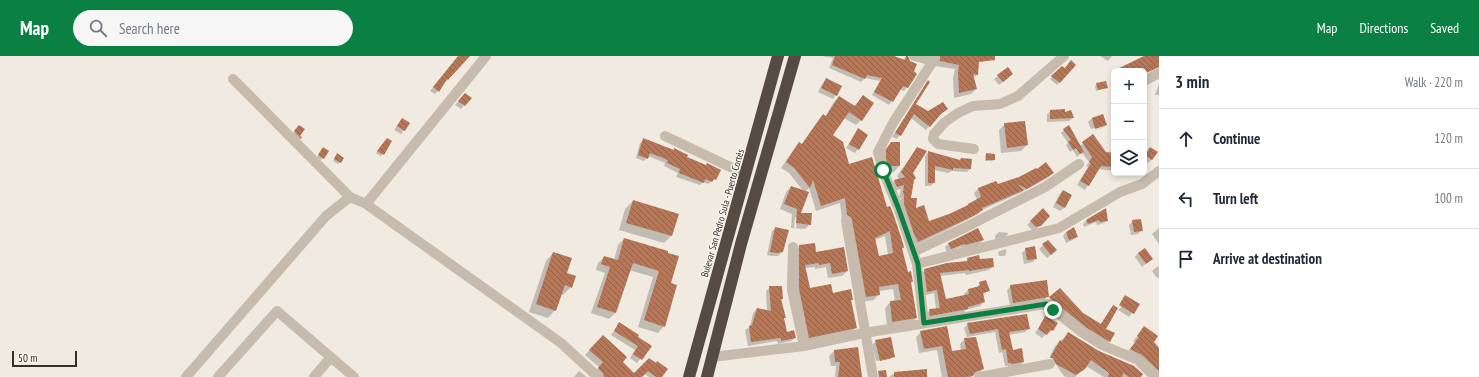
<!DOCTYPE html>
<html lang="en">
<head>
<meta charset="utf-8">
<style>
	:root { --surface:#fff; --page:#f6f6f7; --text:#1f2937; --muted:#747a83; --line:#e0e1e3; --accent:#0b8043 }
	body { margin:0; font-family:"PT Sans Narrow",sans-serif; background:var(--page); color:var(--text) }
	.controls { position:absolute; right:12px; top:12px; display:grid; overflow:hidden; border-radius:6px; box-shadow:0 2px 6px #0003 }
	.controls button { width:36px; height:36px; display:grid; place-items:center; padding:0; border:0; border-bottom:1px solid var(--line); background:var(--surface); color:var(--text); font:20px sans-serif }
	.scale { position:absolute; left:12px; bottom:10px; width:65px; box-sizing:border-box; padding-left:4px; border:2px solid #362f2b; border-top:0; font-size:11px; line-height:14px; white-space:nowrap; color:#362f2b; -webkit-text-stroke:3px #f8f3ec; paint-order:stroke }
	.stop { position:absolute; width:12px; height:12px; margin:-9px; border:3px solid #0b8043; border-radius:50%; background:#fff }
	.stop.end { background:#0b8043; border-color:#fff; box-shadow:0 1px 4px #0008 }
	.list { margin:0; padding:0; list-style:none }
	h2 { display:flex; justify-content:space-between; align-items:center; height:52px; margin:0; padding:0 16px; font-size:17px }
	h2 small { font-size:13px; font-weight:400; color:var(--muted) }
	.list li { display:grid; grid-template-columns:26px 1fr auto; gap:12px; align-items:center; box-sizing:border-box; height:60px; padding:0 16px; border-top:1px solid var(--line) }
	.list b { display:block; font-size:15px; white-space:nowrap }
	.list em { font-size:13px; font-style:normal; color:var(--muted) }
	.icon { flex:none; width:22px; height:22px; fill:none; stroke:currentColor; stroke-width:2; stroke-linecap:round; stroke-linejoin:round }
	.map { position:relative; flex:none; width:1159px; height:321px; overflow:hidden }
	header { display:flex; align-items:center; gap:24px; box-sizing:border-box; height:56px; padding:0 20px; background:var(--accent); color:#fff }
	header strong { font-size:19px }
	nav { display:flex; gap:22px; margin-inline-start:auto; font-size:14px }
	.search { width:280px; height:36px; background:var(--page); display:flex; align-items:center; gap:10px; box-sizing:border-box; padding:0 14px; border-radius:22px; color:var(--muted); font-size:15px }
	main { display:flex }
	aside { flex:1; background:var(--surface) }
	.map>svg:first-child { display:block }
	.shadow { fill:#0003; fill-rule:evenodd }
	.building { fill:url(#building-back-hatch); fill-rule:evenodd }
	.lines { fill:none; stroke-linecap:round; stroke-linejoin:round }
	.minor { stroke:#c7bbad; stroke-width:10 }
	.highway { stroke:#564b43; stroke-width:12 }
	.route { stroke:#0b8043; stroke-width:5 }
	.labels { text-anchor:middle; stroke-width:3; stroke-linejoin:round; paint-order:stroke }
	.street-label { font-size:10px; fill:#362f2b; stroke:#f8f3ec }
</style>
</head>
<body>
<header>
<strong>Map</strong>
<div class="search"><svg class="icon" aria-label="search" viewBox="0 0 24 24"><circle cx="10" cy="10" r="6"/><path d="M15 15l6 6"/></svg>Search here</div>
<nav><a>Map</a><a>Directions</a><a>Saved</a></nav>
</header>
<main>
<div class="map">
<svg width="1159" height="321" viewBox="0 0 1159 321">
	<defs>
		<pattern id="building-back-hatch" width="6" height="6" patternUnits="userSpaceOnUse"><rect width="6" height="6" fill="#b77757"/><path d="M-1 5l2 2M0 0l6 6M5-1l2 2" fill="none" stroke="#966248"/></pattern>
	</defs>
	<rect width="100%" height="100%" fill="#f0eae0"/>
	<!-- shadow -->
	<path class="shadow" d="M459,0H462L466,3L435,38L430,35Z
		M822,0H891L903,4L906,1L909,6L907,31L904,35L900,33L889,49L872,39L880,25L865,22L861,26L829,12L833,2Z
		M933,0H979L977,19L973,22L976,33L971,38L954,42L953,22L955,13L935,10Z
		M1100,0H1112L1108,5Z
		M1075,9L1057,29L1050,23L1062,12L1064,13Z
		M998,20L1008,22L999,29L994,23Z
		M826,24L836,39L833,43L818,36L823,27Z
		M928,26L915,49L928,56L947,53L938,60L926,74L911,62L897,83L892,81L925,29Z
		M1097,28L1107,31L1096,35L1095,30Z
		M1159,28V39H1155Z
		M863,40L861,64L856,69L844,62L831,80L849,109L887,152L903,191L901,193L907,217L912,226L910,227L916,262L911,267L887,271L885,252L890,246H895L893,233L879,235V238L874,244L861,246L842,164L840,147L816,155L809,132L805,136L800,157L810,168L805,173L791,172L792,158L780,153L786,136L791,131L804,136L789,117L781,112L794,93L799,87L801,89L818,65L823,60L825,61L834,46L839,41L854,51ZM795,161H797L796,172H794ZM885,180L888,199L879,201L875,184Z
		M461,42L464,49L461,53L455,49Z
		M1051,55L1064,57L1073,62L1069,65L1047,66V58Z
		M1103,59L1106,69L1102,72L1091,76L1103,71V69L1091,73L1088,66L1092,62Z
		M402,63L404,74L401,78L394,74Z
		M1005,68L1027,89L1021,95L1001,97L999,74Z
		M296,74L298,80L301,82L297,86L291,79Z
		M858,74V93L855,97L846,92Z
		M1064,74L1080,90L1093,80L1105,97L1114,98V115L1098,113L1085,134L1077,129L1088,111L1086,110L1089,106L1082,96L1077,101L1073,94L1070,96L1066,89L1068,87L1061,77Z
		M644,84L705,110L707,108L715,123L708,128L703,126L700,129L676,121L678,117L664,110L665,107L648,100L644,105L636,102L640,87Z
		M385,85L391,86L381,100L376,97Z
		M891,87H899V110L894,116H883L881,100L885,93Z
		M917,92L912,117L913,124L910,142L915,153L929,166L950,159L966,151L977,144L974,137L978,133L996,126L997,129L1053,117L1049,121L1022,136L982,154L978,158L967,164L914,190L900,152L901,142L899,141L901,133L893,135L890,129L894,125L900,124L897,120Z
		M1150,92L1152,103L1148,107L1144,104V99Z
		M321,94L327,95L321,104L317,101Z
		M928,96L970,113L967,116L951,115L948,117L934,114V127L930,130H925V100Z
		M987,98L994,104L992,105H985V100Z
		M336,100L343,102L338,108L333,105Z
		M1063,135L1070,139L1064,152L1060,155L1053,151L1059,139Z
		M633,145L671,180L664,187L619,174L625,153Z
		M1043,153L1049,160L1036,173L1032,174L1027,169Z
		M1105,154L1107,164L1104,167L1097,169L1096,166L1084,171L1083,168L1087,164Z
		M1133,165L1141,174L1138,178L1131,179L1129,169Z
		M776,172L782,196L778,200H772L767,199L772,175Z
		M1159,172V188L1152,178Z
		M999,176L1008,177V178L1004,182L995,184V180Z
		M1066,176L1077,180L1073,184L1066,187L1063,180Z
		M624,183L667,196L670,228L664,270L658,277L638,271L653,221L629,214L615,257L609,263L591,257L605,217L596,214L598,207L604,201L614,204L618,189Z
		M983,184L979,188L961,192V191L947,196L945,191L949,187Z
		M1048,185L1052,198L1047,202L1039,193Z
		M799,190L815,197L847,215L842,220L828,222L826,211L815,213V211L805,212L809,233L852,243L850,245L856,272L851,276L804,286L794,239L795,195Z
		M1006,193V198L1005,200H999L998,196L1000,195Z
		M1026,193L1036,202L1033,206L1024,208L1022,197Z
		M553,197L566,217L571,231L563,239L561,238L555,254L548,262L529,256L546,205Z
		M1138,197L1152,203L1142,211L1135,201Z
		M968,203L979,204L993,210L989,214L966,219L965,217L939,220L945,244L964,240V238L968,234L976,232L980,227L989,234L982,239L984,246L980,250L966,254L963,257L926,263V258L930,254L936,253L934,237L923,240L920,218L925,214L964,206Z
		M1158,210L1159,212V221L1157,222L1152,215Z
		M1011,230L1048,240L1044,244L1010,250L1007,234Z
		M770,231H781L782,251L785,261L783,263L786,277L795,282L791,285L778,288L777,285L748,290L745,274L750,271L753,257L757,253L767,255L766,235Z
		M1060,233L1082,258L1100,269L1113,250L1105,273L1110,285L1106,288L1047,245Z
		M1134,246L1138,249L1129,261L1118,254L1121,251Z
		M1046,262L1052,274L1048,278L1047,277L1042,282L1035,277Z
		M619,268L650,290L637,307L630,302L635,294L611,279Z
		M968,268L1029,272L1025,276L1009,279L1012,295L1023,306L1020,309L1008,311V310H1005L1002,296L999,297L995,276L967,281L964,272Z
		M946,272L951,296L961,295L960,288L965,283L983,313L978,318L972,319V321H942L937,294L919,297L916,281L921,276Z
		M1142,274L1159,294V319L1126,298L1135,286L1133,285L1138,279Z
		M1069,277L1140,321H1104L1086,310L1075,321H1066L1064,320L1050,300L1055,290Z
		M598,285L621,306L624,321H597L594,317L599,311L585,299Z
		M876,285L894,299L890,303L876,305L872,289Z
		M857,292L860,317H862L861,321H835L836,310H831L829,300L834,295Z
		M649,309L661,321H649L643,317Z
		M926,314V321H889L893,318Z
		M579,315L587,321H574Z"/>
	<!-- building -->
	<path class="building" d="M458,0H470L448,24L447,23L439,36L433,31Z
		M835,0H894L905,4L906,0H908L910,5L917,8L914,15L917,18L908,32L903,30L893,46L874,36L882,22L867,19L865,23L832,9Z
		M940,0H995V4L979,6L978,19L973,18L977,33L959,37L958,16L959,9L940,5Z
		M1144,0H1159V11L1144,18V15H1113Z
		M1071,4L1076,9L1060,27L1051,20L1062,10L1065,12Z
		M1008,11L1013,18L1003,26L997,19Z
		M826,22L842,30L837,40L821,32Z
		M928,24L930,26L916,48L928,55L943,46L948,53L941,58L930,71L914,58L901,80L895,77Z
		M1106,25L1108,32L1098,34L1096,27Z
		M465,37L472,42L465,50L458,45Z
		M863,39L874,47L862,65L849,56L833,79L843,86L849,108L872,101L887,151L890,150L893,157L903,187L904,192H902L908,216L911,215L913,226H911L917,262L892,266L890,245L901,244L898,228L879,231L880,239L866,241L852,164L851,161L847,159L845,142L821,150L813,124L810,132L794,112L786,106L799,86L802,88L823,58L826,60L839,40L855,50ZM890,175L893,197L879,200L875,182Z
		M1065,53V56L1071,54L1074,62L1050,63V54Z
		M1103,58L1107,69L1095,73L1092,62Z
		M402,62L410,67L405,75L397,70Z
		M1025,65L1028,89L1007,92L1004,67Z
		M299,69L305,73L300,80L302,81L301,83L294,75Z
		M1069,69L1084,96L1080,98L1076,92L1073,94L1068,86L1071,84L1063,73Z
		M858,72L868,79L859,94L849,88Z
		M1093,78L1106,96L1114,97V111L1101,110L1089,130L1080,125L1091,107L1089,106L1092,101L1082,86Z
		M387,82L392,85L384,99L377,95Z
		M643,82L674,94V92L688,99L687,101L706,109L707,107L721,114L716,124L714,123L712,126L705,123L704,127L679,117L680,113L667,107L668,104L650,97L648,103L638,99Z
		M891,86H900V110H889L886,103V94Z
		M323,91L329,95L324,103L318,99Z
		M917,91L927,95L913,117L916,122L914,124L911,142H917L916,152L924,149L929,165L949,158L968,149V148L981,141L978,132L996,125L998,128L1019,121L1036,112L1037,113L1046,106L1054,117L1027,133L1017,128L1024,134L982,152L983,154L973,160L918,186L914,178L904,148V138L903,137L904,129L897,131L894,124L905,121L901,116Z
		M1150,91L1158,96L1152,104L1145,99Z
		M928,95L960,104L961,102L972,103L971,113L953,112V114L935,110V127H928Z
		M337,97L344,102L341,107L334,103Z
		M986,97L995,98V104H986Z
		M791,130L809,136L801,157H812L811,169L796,167L797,153L784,148Z
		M1063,134L1072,139L1065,152L1056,147Z
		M633,144L679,158L672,180L626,167Z
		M1043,152L1050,160L1041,170L1036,171L1030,165Z
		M1106,152L1108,165L1100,166L1099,164L1088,168L1086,164Z
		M1141,163L1143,175L1134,176L1132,164Z
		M775,171L789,174L783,196L777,197L770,196Z
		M1074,171L1078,181L1069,184L1066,176Z
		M978,172L984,184L965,189L964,188L951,193L948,187Z
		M624,182L668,195V197L679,200L671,227L677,229L665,271L644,264L659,215L633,207L616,257L597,251L610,211L601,208L604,200L618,204Z
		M1048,184L1057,194L1051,199L1042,188Z
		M815,187L816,196L844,191L848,215L832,218L830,207L819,209V207L805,209L810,232L831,228L833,237L851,233L853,244H851L857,272L809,282L799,233V189Z
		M1035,190L1037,203L1027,204L1025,192Z
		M1145,192L1153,203L1146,208L1138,197Z
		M553,196L572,202L567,217L576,220L572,232L565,229L556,255L536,248Z
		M979,199L980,203L993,202L994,211L969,215V214L940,217L946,243L969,238L968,233L980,230L979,226L986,224L990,235L983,237L985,246L968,251V253L930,260L929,253L940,252L937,234L927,236L924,213L947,207L968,205L967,202Z
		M1047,224L1049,241L1013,247L1010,229Z
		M769,230H782L783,243H781L786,262H784L787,276L794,274L796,282L781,285V282L751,286L749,270L752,269L757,252L771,255Z
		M1060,232L1083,257L1101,268L1113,249L1118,252L1106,273L1115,277L1110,286L1087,272L1052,244L1049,241Z
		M1125,239L1140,248L1134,258L1119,249Z
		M1027,258L1030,273L1009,276L1013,294L1022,292L1024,306L1011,308V307H1008L1006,293L1002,294L998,273L970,278L967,267Z
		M1045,260L1058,267L1053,275L1050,274L1047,279L1038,273Z
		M619,266L639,279L638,281L652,290L642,304L633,298L638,290L614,275Z
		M947,270L952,295L966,293L964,282L976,281L984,313L975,316L973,320L966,321H948L942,290L924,293L920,275Z
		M1144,270L1158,280L1154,286L1159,292V315L1142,299L1130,293L1139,281L1137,280Z
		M1068,276L1099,295L1134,310L1143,318L1141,321H1129L1123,317L1122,321H1108L1109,317L1091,304L1085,313L1076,319L1056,308L1053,302H1050L1060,284L1062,286Z
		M603,279L627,301L623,306L634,317L649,302L656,307L657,305L668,313L662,321H656L648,315L642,321H604L603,317L598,312L603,306L589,294Z
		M891,281L895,301L880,305L875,284Z
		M858,291L862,321H838L840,306H835L834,294Z
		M927,313V321H894V316Z
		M886,314L887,321H879L878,315Z"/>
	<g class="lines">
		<!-- minor -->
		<path class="minor" d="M914,0L933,5
			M233,23L350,141
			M1144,25L1159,17
			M665,80L745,118
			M974,93L938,88L933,83L934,78L945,66L958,57L973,50L1000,48L1018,40L1064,0
			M366,148L486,0
			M846,165L873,321
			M793,191L792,234L804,290
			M913,196L964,172L1045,131L1079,108
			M917,208L1059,172L1120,136L1142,128L1159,115
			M924,267L917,208L898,151L883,115L878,96L893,67L933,5L934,0
			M712,301L804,290L864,277L1046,248L1083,277L1102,289L1138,304L1155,321
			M186,321L326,160L350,141L366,148L561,287L598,321
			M218,321L277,255L354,321
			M314,321L331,301
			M979,321L1050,308"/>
		<!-- highway -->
		<path class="highway" d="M689,321L778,0
			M707,321L741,188L795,0"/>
	</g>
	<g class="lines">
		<!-- route -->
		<path class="route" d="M883,114L898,151L918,208L924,267L1046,248L1053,254"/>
	</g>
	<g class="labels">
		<!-- street labels -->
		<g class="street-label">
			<text transform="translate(722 157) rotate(-74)" y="4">Bulevar San Pedro Sula - Puerto Cortés</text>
		</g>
	</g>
</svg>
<div class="controls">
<button>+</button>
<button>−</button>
<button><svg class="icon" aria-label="layers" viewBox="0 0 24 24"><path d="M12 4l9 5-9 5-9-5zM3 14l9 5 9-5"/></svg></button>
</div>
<div class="scale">50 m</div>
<div class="stop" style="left:883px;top:114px"></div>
<div class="stop end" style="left:1053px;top:254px"></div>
</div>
<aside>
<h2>3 min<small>Walk · 220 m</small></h2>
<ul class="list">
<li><svg class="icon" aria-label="ahead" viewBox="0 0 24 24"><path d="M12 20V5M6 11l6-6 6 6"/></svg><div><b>Continue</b></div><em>120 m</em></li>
<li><svg class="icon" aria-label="left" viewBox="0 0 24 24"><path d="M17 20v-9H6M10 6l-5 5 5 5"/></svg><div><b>Turn left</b></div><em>100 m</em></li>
<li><svg class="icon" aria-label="arrive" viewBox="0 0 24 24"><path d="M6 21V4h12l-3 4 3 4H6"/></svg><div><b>Arrive at destination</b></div></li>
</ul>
</aside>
</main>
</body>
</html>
